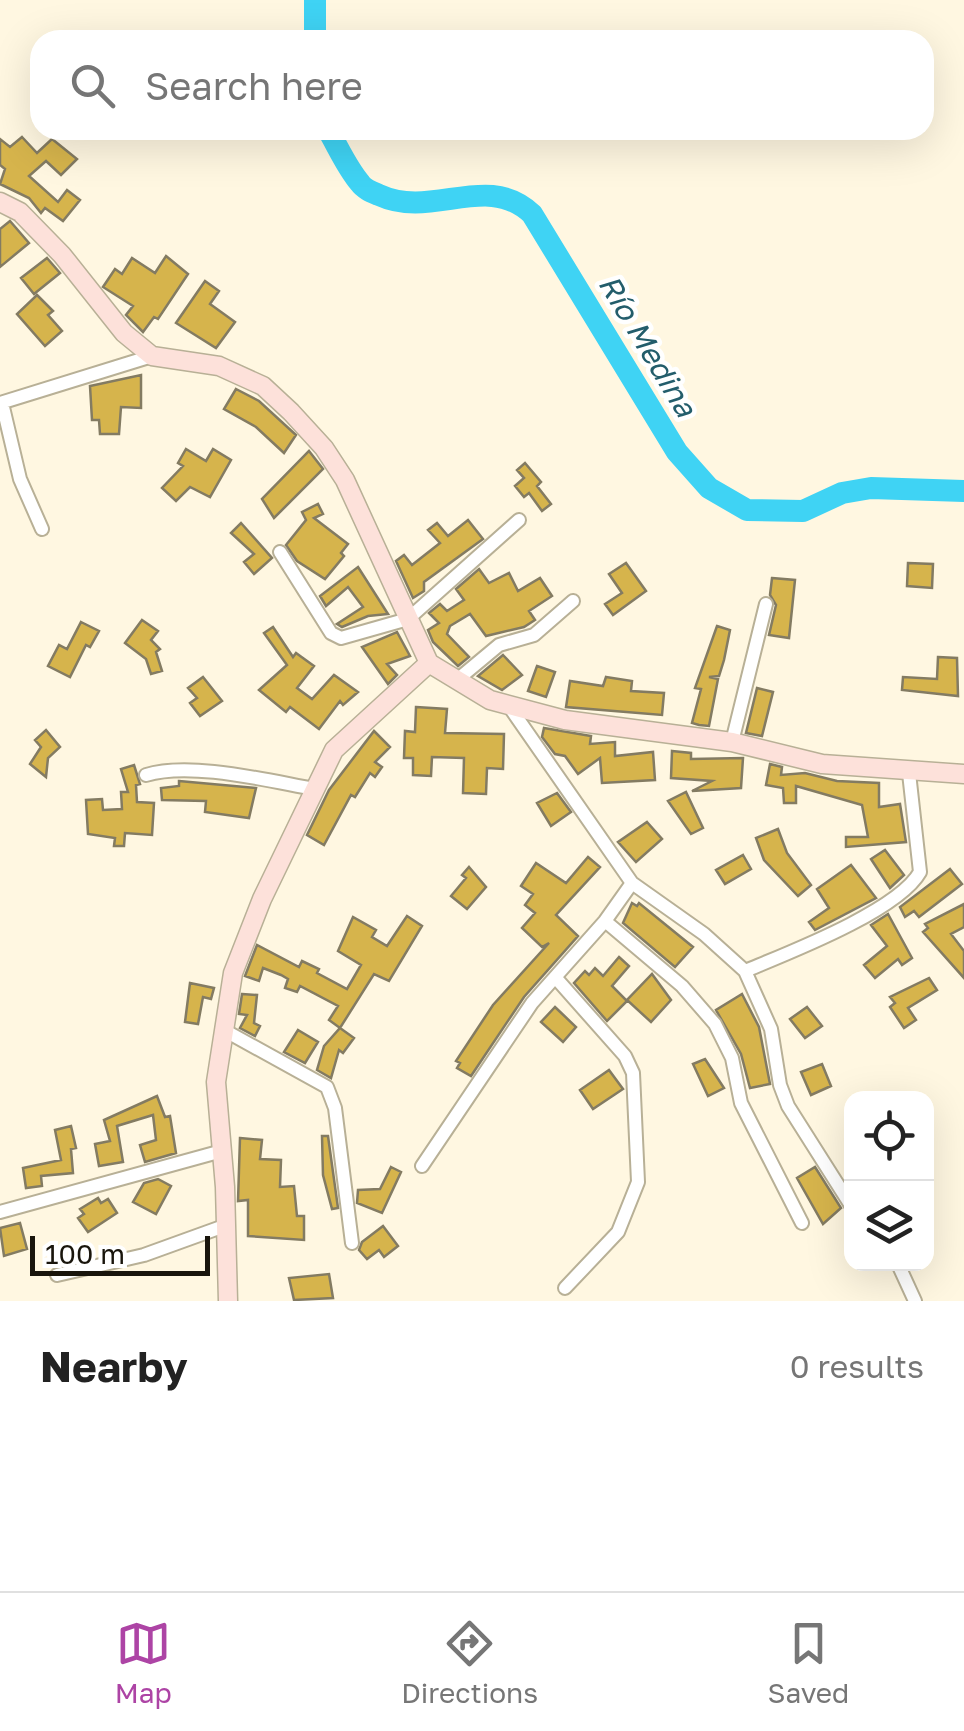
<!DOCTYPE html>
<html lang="en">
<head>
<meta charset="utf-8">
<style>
	:root { --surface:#fff; --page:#f6f6f6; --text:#222; --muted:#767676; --line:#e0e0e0; --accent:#ad44a5 }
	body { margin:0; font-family:"Golos Text",sans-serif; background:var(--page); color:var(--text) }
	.controls { position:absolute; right:30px; bottom:30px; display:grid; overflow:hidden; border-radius:20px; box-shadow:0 10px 40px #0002 }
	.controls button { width:90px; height:90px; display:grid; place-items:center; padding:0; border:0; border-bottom:2px solid var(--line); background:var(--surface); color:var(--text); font:50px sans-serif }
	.scale { position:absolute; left:30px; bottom:25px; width:180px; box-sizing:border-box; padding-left:10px; border:5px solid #19150c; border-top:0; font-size:28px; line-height:35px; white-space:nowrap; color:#19150c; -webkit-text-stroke:8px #fff; paint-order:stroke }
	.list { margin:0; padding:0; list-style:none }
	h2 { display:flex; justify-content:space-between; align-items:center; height:130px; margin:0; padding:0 40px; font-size:42px }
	h2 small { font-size:32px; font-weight:400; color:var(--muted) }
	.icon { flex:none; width:55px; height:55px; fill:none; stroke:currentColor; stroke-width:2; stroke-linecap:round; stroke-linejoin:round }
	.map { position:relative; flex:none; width:964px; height:1301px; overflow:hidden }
	.search { position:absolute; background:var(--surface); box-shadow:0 10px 40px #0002; left:30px; right:30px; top:30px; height:110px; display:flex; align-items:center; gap:25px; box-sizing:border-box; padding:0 35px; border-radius:30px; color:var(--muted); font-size:38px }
	.sheet { height:290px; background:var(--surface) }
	nav { display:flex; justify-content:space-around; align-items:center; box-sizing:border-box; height:140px; border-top:2px solid var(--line); background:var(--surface); font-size:28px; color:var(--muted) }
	nav a { display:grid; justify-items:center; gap:5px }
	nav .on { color:var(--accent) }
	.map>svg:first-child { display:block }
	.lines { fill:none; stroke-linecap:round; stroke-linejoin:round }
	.river { stroke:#3fd3f4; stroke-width:22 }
	.building { fill:#d6b44c; stroke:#837b62; stroke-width:2.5 }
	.street-casing { stroke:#b8b096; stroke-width:16 }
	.secondary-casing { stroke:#b8b096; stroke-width:21 }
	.street { stroke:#fff; stroke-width:12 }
	.secondary { stroke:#fde1da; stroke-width:18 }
	.labels { text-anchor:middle; stroke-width:9; stroke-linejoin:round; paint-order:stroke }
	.water-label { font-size:30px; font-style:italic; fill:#235d6b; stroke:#fff }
</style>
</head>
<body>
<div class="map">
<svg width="964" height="1301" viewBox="0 0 964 1301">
	<rect width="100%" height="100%" fill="#fff7e1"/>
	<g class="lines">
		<!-- river -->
		<path class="river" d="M315,0V40
			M328,130C338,147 347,168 360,183C364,189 372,192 379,195C433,220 486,171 532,214L677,452L709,488L747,510L803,511L842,493L871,488L964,491"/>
	</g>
	<!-- building -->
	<path class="building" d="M22,137L37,153L52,139L77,159L61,175L46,161L29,176L58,202L67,190L80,200L63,221L45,208L41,213L29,198L0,184L5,169L0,165V139L10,147Z
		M10,221L29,243L0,267V229Z
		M166,256L188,274L158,319L154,317L143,332L126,315L133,306L103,287L115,269L122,274L132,258L155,273Z
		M47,258L60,273L34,294L21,278Z
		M205,281L219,291L210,304L235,322L216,348L176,323Z
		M37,295L53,311L48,315L62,331L45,346L17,314Z
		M141,375V408L121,407L119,434H100L99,420H92L90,386Z
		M236,389L259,401L296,435L284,453L256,427L224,409Z
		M186,449L206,461L213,449L231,460L210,497L190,487L176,501L162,488L183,466L178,463Z
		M309,451L323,469L274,518L262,499Z
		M525,463L541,482L537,486L551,504L542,511L529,493L524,497L515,486L524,478L517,470Z
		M318,504L323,514L314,518L348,544L341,553L344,556L325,579L297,561L286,545L306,520L302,512Z
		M468,520L483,539L424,582V591L413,598L396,561L404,555L412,565L440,543L428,530L437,523L448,536Z
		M241,523L272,558L254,574L244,562L254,554L231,533Z
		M626,563L646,591L613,615L605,604L622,593L609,574Z
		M908,563L933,564L932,588L907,586Z
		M358,567L388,614L368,616L342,627L337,624L363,607L348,587L326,606L320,596Z
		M479,569L489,583L509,573L518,591L540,578L552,596L529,611L535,620L524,627L486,636L470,614L450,626L447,634L469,657L458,666L433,642L428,630L439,623L429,613L440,604L447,611L464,600L456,589Z
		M772,578L795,580L789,638L769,635L776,605L770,595Z
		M142,620L158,631L151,640L160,649L156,652L162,671L151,674L146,659L125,643Z
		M81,622L99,631L90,647L86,645L70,677L48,666L59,645L67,649Z
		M717,626L730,630L724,660L719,676L709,677L718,679L709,726L699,725L692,723L701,689L695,688Z
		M273,627L293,657L296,653L314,666L297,688L312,699L334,675L358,692L343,705L340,701L319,729L290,707L286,712L259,690L287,665L264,633Z
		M397,632L410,656L387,664L397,675L388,684L362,647Z
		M503,655L522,675L502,690L478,676Z
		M938,657L957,658L958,696L902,690L903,677L937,679Z
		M537,666L555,672L546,697L528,691Z
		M203,677L222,701L200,716L190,703L197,698L188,688Z
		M606,677L632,681L631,691L664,693L662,715L566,707L570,681L603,686Z
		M757,688L773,692L762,736L746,733Z
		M416,707L447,709L445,733L504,734L503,769L487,768L486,794L463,793L464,758L432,757L431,776L413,775V758H404L405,731L415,732Z
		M544,728L591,736L590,744L615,742V756L653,752L655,780L602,783L600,758L578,774L565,756L555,754L542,737Z
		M46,730L60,747L48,758L46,777L30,764L41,747L35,740Z
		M374,731L390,747L375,762L382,767L375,777L370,773L355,797L351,795L324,845L307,835L329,790Z
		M672,751L691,753V759L743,758L741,788L692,791L712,781L671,778Z
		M770,764L782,767L781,775L805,773L837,781L879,783V807L900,804L906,842L846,847V837H868L862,805L796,786V803H784L783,788L766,785Z
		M134,765L140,784L136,785L137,802L154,803L152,835L125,833L124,846H114L115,838L88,834L86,800L102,799L103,810L122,809L121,792H128L121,769Z
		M179,781L256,788L249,818L205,812L206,801L162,800L161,788L179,786Z
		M686,792L703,828L691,834L668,801Z
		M557,793L571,812L551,826L537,803Z
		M647,822L662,839L636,862L618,842Z
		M778,829L787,853L811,885L798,896L764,860L756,838Z
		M885,850L904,875L890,888L871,859Z
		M743,855L751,869L725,884L716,870Z
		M588,857L600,867L556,915L578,936L524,997L471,1076L457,1068L460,1063L456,1061L493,1005L549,943L542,947L522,928L535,913L525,905L533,894L521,886L536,863L566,883Z
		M851,865L876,898L815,930L809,922L829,908L817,889Z
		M469,867L486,887L467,909L451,896L466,878L462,875Z
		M950,869L962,884L919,917L914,911L905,917L900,907Z
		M632,903L637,906L639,903L693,947L675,967L623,923Z
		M964,904V927L951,934L964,951V978L923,932L928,928L925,924Z
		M888,914L912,958L902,965L898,959L875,978L864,965L887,946L871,925Z
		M407,916L422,926L389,981L374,974L340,1028L329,1020L338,1006L300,986L297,992L285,988L288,979L281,975L263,968L259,981L245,976L257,945L299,967L302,961L319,969L317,973L347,989L361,965L338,951L353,917L376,930L372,937L387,946Z
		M619,957L629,966L612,986L627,1001L607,1021L574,983L585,971L589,975L595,968L603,976Z
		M652,974L671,1000L651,1022L627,1000Z
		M929,978L937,990L908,1008L916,1020L904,1028L890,1007L895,1003L890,997Z
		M190,983L214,988L211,999L203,997L198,1024L185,1022Z
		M242,994L257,995L254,1023L260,1026L255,1036L240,1028L247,1015L239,1014Z
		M742,994L759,1027L770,1084L750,1088L741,1054L716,1010Z
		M555,1007L576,1027L563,1042L541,1022Z
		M807,1007L822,1026L805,1038L790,1019Z
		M340,1028L354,1038L343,1053L339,1050L331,1078L317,1070L324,1046Z
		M298,1030L318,1042L305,1063L284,1052Z
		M705,1059L724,1088L708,1096L693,1064Z
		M822,1064L831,1086L811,1095L801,1072Z
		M609,1070L623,1089L593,1109L580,1090Z
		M157,1096L165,1117L170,1116L176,1153L145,1162L140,1145L156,1140L153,1115L117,1126L123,1162L99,1166L95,1144L110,1141L104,1120Z
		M71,1126L76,1148L71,1149L73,1173L41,1176L42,1186L26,1188L23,1168L61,1160L55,1130Z
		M322,1136H328L338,1208L332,1209L323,1175Z
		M240,1138L262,1140L260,1159L281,1160L280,1187L294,1186L297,1216H304V1240L248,1236V1200L238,1201Z
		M391,1167L401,1172L382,1213L357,1203L358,1190L380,1189Z
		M815,1167L841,1208L823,1224L797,1178Z
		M158,1179L171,1186L156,1214L133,1202L144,1183Z
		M98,1198L101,1203L108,1199L117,1213L88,1232L78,1218L84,1214L80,1209Z
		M20,1223L27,1249L4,1256L0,1228Z
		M383,1226L398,1246L384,1257L379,1250L367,1259L359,1250L362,1242Z
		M329,1274L333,1298L294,1300L289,1278Z"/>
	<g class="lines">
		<!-- street casing -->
		<g class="street-casing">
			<path id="street" d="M0,403L152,356
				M2,403L20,479L42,529
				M280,552L331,633L341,638L408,619L519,520
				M457,680L499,645L534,635L573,601
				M511,709L632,883L704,934L745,971L771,1029L780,1085L788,1106L852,1207
				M732,742L766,604
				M146,775C190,761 269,781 315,789
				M605,921L682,986L715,1024L732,1058L741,1103L802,1223
				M745,971C788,953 898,911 920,872L909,773
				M555,977L625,1056L633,1073L638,1182L618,1232L565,1288
				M222,1029L327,1087L335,1108L352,1243
				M422,1166L532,1003L605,921L632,883
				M0,1212L222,1151
				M898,1264L915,1301
				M57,1275L144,1255L227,1225"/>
		</g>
		<!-- secondary casing -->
		<g class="secondary-casing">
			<path id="secondary" d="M0,202L20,212L62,255L124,333L152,356L219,366L263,386L291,412L324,448L345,480L429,663L490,700L565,720L732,742L822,764L964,774
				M228,1301L225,1187L216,1082L233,973L262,899L334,750L429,663"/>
		</g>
		<!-- street -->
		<use href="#street" class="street"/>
		<!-- secondary -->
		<use href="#secondary" class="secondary"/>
	</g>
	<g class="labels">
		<!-- water labels -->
		<g class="water-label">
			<text transform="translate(647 346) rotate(59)" y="10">Río Medina</text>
		</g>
	</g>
</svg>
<div class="controls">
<button><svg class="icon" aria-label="locate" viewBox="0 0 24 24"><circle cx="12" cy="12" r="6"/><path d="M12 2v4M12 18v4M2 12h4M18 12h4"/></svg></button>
<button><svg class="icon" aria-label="layers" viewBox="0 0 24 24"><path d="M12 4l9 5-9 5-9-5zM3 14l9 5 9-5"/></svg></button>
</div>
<div class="scale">100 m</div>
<div class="search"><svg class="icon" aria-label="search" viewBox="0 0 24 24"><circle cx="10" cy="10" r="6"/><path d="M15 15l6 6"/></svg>Search here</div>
</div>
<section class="sheet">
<h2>Nearby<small>0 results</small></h2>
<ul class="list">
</ul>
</section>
<nav>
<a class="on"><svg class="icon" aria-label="map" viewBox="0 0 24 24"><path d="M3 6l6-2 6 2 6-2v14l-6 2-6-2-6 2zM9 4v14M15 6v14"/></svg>Map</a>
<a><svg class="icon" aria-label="directions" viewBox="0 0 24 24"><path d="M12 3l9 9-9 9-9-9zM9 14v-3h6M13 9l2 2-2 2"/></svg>Directions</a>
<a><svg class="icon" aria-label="saved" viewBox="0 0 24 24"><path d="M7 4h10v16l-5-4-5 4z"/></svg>Saved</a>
</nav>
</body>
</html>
